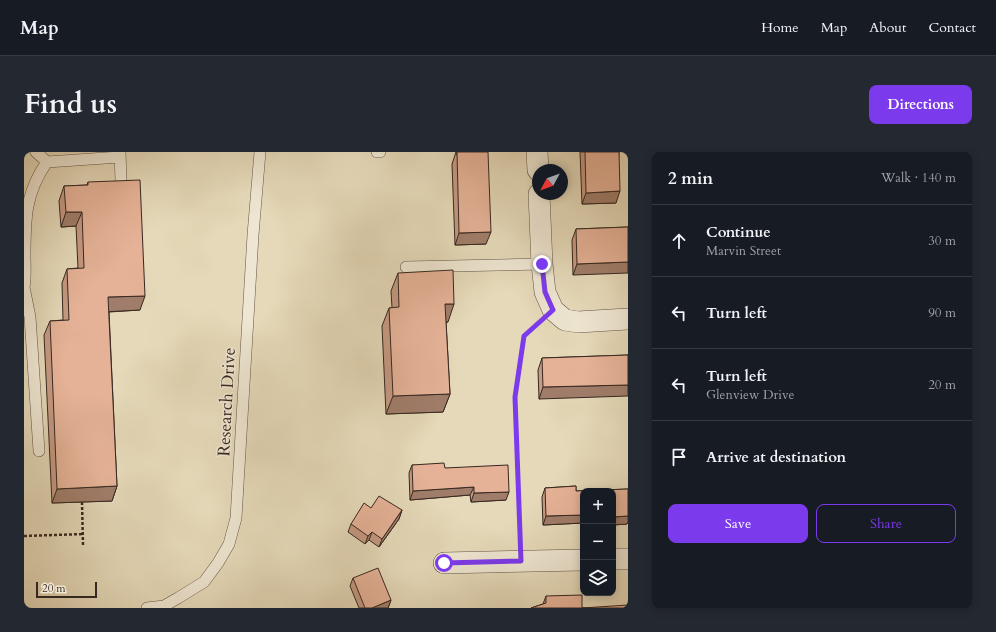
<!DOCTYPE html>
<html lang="en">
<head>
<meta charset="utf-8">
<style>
	:root { --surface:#171b24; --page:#242831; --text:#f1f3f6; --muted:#9ea1a6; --line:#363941; --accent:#7c3aed }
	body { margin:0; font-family:Cardo,serif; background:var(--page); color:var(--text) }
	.controls { position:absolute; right:12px; bottom:12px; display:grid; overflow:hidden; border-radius:8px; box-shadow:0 2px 10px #0003 }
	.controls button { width:36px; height:36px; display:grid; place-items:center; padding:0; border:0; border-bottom:1px solid var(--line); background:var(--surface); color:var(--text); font:20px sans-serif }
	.compass { position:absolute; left:508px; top:12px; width:36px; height:36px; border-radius:50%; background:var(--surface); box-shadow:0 2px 10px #0003; rotate:229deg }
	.scale { position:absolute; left:12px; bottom:10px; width:61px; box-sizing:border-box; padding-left:4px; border:2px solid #372820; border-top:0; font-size:11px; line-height:14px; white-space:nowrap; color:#372820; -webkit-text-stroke:3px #eee6d2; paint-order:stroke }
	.stop { position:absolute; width:12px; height:12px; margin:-9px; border:3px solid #7c3aed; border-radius:50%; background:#fff }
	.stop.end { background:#7c3aed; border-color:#fff; box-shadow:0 1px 4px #0008 }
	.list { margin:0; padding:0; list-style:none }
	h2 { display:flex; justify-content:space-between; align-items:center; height:52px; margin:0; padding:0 16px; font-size:17px }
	h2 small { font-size:13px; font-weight:400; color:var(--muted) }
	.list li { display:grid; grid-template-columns:26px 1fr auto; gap:12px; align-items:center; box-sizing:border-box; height:72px; padding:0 16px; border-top:1px solid var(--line) }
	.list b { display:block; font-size:15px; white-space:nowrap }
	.list p { margin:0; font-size:13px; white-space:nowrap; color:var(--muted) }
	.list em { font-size:13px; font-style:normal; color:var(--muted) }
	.actions { display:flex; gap:8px; padding:12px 16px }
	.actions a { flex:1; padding:9px 0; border:1px solid var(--accent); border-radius:8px; text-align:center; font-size:14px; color:var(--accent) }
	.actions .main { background:var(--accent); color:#fff }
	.icon { flex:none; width:22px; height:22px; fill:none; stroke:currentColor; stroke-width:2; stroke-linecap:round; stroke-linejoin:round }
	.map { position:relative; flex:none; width:604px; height:456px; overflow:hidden; border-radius:8px }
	header { display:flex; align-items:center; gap:24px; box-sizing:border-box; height:56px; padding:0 20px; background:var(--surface); border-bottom:1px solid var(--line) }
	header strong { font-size:19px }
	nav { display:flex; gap:22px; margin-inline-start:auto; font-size:14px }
	.intro { display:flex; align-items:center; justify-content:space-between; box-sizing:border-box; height:96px; padding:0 24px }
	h1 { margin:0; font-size:28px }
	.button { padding:10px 18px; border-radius:8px; background:var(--accent); color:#fff; font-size:14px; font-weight:700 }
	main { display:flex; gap:24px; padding:0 24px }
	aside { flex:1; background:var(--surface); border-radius:8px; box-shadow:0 2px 10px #0003 }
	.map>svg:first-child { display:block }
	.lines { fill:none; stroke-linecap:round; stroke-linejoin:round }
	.lane-casing { stroke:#625446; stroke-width:12 }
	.street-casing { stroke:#625446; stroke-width:22 }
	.path { stroke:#372820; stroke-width:2.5; stroke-dasharray:3 2; stroke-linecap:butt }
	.lane { stroke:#eee6d2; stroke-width:11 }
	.street { stroke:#eee6d2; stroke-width:21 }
	.wall { fill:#c59982; stroke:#372820 }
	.shaded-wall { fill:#a07d6a; stroke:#372820 }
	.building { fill:#e5b297; stroke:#372820 }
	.route { stroke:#7c3aed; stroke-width:5 }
	.labels { text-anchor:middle; stroke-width:3; stroke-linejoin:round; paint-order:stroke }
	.street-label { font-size:17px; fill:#372820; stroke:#eee6d2 }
</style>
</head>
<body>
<header>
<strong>Map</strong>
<nav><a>Home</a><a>Map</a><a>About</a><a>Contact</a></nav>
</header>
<div class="intro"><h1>Find us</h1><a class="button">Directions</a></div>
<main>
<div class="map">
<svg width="604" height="456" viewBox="0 0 604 456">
	<rect width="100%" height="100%" fill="#e5d9b9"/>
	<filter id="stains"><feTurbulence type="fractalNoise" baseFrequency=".005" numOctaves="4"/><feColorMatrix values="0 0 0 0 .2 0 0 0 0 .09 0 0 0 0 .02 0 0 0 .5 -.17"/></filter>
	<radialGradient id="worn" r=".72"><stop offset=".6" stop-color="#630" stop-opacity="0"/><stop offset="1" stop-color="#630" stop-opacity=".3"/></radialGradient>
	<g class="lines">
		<!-- lane casing -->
		<g class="lane-casing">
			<path id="lane" d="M12,0L23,10
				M96,0L97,29
				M353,0H356
				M382,115L518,112
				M0,135C2,126 1,114 1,104C1,68 1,41 23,10L96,5
				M0,135L6,165L15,299
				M123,456L140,454L154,446L180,430L194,411L205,392L212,366L229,83L236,0"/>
		</g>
		<!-- street casing -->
		<g class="street-casing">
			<path id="street" d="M513,0L514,18
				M515,42L518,112L521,140L529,158L541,168L554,170L604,167
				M589,407H604
				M420,411L559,408"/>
		</g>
		<!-- path -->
		<path class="path" d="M58,350L59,393
			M0,384L60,382
			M496,389L491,245L500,184L515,171"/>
		<!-- lane -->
		<use href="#lane" class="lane"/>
		<!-- street -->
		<use href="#street" class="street"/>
	</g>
	<!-- wall -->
	<path class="wall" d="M432,0L462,92L431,93L428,12Z
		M556,0H595L592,51L558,52Z
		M64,30L116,158L85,160L93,334L88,349L28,351L20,183L26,169L39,168L38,131L43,117L54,116L52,74L37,75L35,49L40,34L63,33Z
		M604,75L549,123L548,88L552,77Z
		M374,121L424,170H422L426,242L419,260L362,262L358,174L365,156H368L367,139Z
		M604,203L515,247L514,218L518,206Z
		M388,313L421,316L482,348L447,350L446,343L386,348L385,321Z
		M552,334V339L604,337V371H603V372L589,373V339H559V371L519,373L518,345L521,336Z
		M347,356L378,358L375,367L355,395L345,388L341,392L324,380L327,372Z
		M329,426L367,448L364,456H335L326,434Z
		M522,444L558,456H604H507L519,452Z"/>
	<!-- shaded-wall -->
	<path class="shaded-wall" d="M596,39L592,51L558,52L562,41Z
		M42,60H58L52,74L37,75Z
		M467,80L462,92L431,93L435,81Z
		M604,110V121L549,123L553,112Z
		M121,144L116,158L79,160L84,145Z
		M421,152H430L424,170H415Z
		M604,233V244L515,247L519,235Z
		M426,242L419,260L362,262L369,244Z
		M93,334L88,349L28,351L33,337Z
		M450,335L446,343L386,348L389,339Z
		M485,340L482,348L447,350L450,341Z
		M378,358L375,367L355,395L358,387Z
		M559,363V371L519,373L522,364Z
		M604,364V371H603V372L589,373V365Z
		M348,380L345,388L341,392L344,384Z
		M367,448L364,456H348Z"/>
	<!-- building -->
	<path class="building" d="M433,0H464L467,80L435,81Z
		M561,0H595L596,39L562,41Z
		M116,28L121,144L84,145L93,334L33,337L26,169L45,168L43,117L60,116L58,60H42L40,34L64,33V30Z
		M604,75V110L553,112L552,77Z
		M429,118L430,152H421L426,242L369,244L365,156L375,155L374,121Z
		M604,203V233L519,235L518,206Z
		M420,311L421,316L484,313L485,340L450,341V335L389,339L388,313Z
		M552,334V339L604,337V364L589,365V339H559V363L522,364L521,336Z
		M355,344L378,358L358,387L348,380L344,384L327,372L340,351L347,356Z
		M354,416L367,448L348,456H341L329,426Z
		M558,443V456L604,453V456H507L522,451V444Z"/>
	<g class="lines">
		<!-- route -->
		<path class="route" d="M420,411L497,409L491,245L500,184L529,158L521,140L518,112"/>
	</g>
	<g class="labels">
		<!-- street labels -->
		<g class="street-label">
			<text transform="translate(202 250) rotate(-87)" y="6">Research Drive</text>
		</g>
	</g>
	<rect width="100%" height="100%" filter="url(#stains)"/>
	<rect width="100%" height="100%" fill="url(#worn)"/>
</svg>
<div class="controls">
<button>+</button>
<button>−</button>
<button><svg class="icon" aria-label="layers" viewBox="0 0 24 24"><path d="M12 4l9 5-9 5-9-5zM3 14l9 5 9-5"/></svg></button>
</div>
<svg class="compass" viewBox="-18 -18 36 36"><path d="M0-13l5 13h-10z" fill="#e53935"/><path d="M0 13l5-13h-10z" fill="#9ea1a6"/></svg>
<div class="scale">20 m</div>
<div class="stop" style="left:420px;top:411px"></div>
<div class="stop end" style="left:518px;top:112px"></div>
</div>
<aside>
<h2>2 min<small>Walk · 140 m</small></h2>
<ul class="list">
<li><svg class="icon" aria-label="ahead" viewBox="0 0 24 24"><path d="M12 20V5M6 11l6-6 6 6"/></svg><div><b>Continue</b><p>Marvin Street</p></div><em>30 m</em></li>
<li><svg class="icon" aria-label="left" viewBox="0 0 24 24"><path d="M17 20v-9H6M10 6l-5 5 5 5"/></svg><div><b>Turn left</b></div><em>90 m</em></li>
<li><svg class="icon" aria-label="left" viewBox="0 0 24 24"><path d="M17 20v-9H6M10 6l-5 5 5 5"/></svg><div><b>Turn left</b><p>Glenview Drive</p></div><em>20 m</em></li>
<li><svg class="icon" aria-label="arrive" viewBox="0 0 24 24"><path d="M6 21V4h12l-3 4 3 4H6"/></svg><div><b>Arrive at destination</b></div></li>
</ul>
<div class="actions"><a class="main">Save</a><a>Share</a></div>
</aside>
</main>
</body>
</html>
